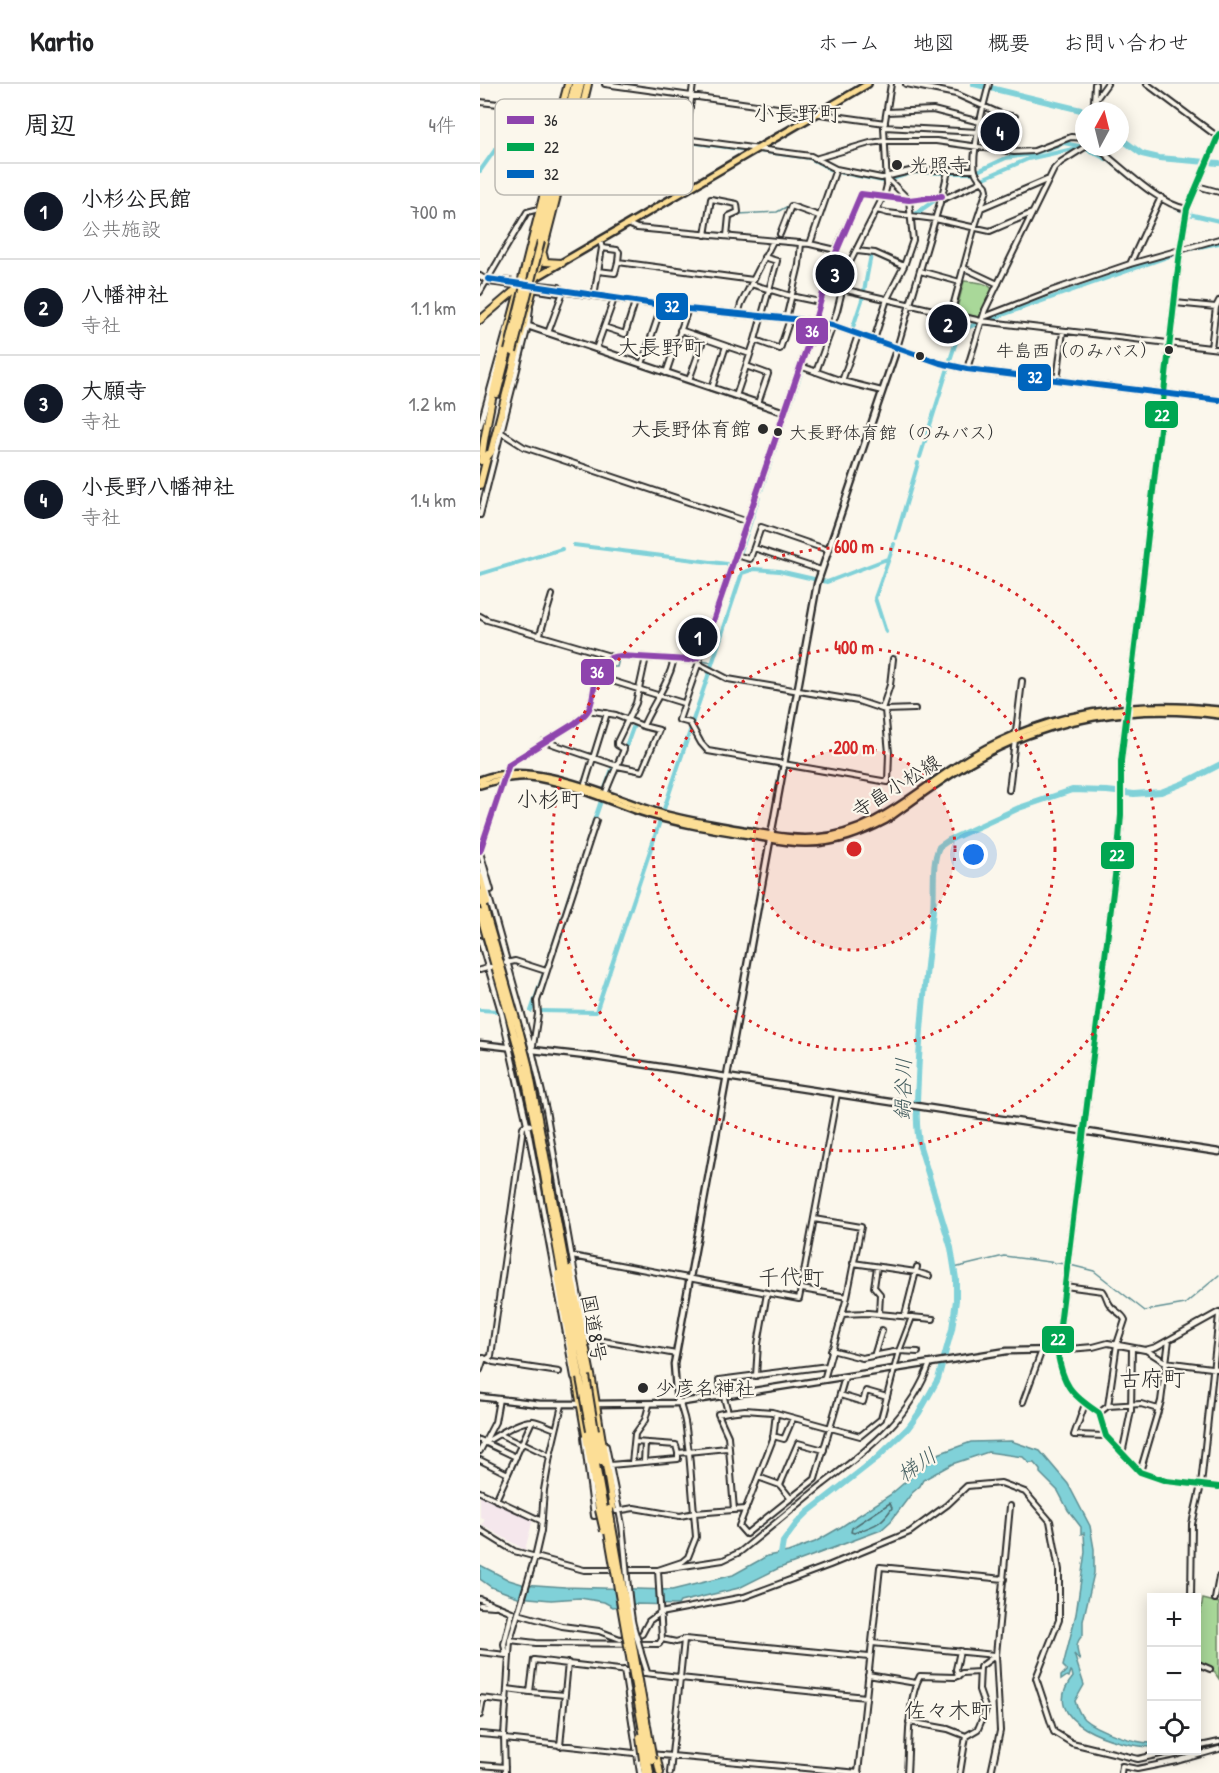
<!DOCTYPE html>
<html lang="ja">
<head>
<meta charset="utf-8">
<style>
	:root { --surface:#fff; --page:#f2f2f2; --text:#202124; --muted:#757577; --line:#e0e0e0; --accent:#111827 }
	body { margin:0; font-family:"Patrick Hand","Klee One",sans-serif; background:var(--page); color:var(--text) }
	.controls { position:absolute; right:18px; bottom:18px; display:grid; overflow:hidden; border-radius:0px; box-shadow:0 3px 15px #0003 }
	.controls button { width:54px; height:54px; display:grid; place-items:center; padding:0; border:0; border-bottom:2px solid var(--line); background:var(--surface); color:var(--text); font:30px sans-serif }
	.compass { position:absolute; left:595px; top:18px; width:54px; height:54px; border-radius:50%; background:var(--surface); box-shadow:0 3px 15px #0003; rotate:7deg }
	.you { position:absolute; left:494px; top:771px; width:21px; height:21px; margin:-15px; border:4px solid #fff; border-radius:50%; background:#1a73e8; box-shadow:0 0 0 9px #1a73e833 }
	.badge { display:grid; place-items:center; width:39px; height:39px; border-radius:50%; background:var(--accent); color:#fff; font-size:20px; font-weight:700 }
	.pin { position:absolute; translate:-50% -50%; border:3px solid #fff; box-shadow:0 2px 6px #0006 }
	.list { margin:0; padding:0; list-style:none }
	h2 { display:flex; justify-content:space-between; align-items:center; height:78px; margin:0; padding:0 24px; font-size:26px }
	h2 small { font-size:20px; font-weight:400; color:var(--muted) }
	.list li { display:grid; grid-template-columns:39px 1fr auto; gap:18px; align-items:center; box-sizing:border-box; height:96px; padding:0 24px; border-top:2px solid var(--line) }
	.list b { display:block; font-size:22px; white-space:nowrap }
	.list p { margin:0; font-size:20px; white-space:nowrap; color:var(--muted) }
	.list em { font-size:20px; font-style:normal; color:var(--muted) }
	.icon { flex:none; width:33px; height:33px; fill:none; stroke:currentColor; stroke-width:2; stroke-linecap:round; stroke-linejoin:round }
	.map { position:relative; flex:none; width:739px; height:1689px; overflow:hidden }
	header { display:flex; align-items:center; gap:36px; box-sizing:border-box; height:84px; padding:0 30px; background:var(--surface); border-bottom:2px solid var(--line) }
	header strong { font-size:28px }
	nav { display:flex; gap:33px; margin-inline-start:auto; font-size:21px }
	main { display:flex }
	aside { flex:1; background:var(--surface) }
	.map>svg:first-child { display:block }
	.built { fill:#f5e7ec }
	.green { fill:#a9d899; stroke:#6a8262; stroke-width:1.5 }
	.water { fill:#80d1d8; stroke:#5e8f93; stroke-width:1.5 }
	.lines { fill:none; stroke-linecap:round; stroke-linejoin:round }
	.shore { stroke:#4d6d70; stroke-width:1.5 }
	.stream { stroke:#5e8f93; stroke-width:1.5 }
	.canal { stroke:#80d1d8; stroke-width:4 }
	.river { stroke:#80d1d8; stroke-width:6 }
	.minor-tunnel { stroke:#d1cec5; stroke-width:4; stroke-dasharray:4 2; stroke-linecap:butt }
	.minor-casing { stroke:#2b2b2b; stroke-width:8 }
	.tertiary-casing { stroke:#2b2b2b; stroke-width:9 }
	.primary-casing { stroke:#2b2b2b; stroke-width:10 }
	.trunk-casing { stroke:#2b2b2b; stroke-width:10 }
	.minor { stroke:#fbf7ec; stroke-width:4 }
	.tertiary { stroke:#fbf7ec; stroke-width:4.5 }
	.primary { stroke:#fcde96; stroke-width:5 }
	.trunk { stroke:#fcde96; stroke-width:6 }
	.minor-bridge-casing { stroke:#2b2b2b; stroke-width:8; stroke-linecap:butt }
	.trunk-bridge-casing { stroke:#2b2b2b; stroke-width:10; stroke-linecap:butt }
	.minor-bridge { stroke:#fbf7ec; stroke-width:4 }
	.trunk-bridge { stroke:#fcde96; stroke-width:6 }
	.bus-1-casing { stroke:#fbf7ec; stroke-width:10 }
	.bus-2-casing { stroke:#fbf7ec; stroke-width:10 }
	.bus-3-casing { stroke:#fbf7ec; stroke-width:10 }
	.bus-1 { stroke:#8e44ad; stroke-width:6 }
	.bus-2 { stroke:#00a651; stroke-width:6 }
	.bus-3 { stroke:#0065bd; stroke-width:6 }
	.ring { fill:none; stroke:#d62828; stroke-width:3; stroke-dasharray:3 6 }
	.poi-dot { fill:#2b2b2b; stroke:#fbf7ec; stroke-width:2 }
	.labels { text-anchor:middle; stroke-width:4.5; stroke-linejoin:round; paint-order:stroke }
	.bus-label { font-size:18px; fill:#2b2b2b; stroke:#fbf7ec; text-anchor:end }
	.poi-label { font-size:20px; fill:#2b2b2b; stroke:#fbf7ec; text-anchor:start }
	.street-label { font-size:20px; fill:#2b2b2b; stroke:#fbf7ec }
	.water-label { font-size:21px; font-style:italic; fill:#445d5f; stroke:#fbf7ec }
	.quarter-label { font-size:22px; fill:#2b2b2b; stroke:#fbf7ec }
	.key { fill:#fbf7ec; stroke:#bdbab2; stroke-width:1.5 }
	.key-label { font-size:16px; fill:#2b2b2b }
	.centre { fill:#d62828; stroke:#fbf7ec; stroke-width:3 }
	.ring-label { font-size:18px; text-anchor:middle; font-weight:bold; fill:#d62828; stroke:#fbf7ec; stroke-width:4.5; stroke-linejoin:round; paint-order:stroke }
	.line-badge { stroke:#fbf7ec; stroke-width:2 }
	.badge-label { font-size:16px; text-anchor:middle; font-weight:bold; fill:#fff }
</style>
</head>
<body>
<header>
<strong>Kartio</strong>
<nav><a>ホーム</a><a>地図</a><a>概要</a><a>お問い合わせ</a></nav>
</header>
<main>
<aside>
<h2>周辺<small>4件</small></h2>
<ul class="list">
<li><span class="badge">1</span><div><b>小杉公民館</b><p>公共施設</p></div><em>700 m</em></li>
<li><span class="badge">2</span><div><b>八幡神社</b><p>寺社</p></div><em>1.1 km</em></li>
<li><span class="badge">3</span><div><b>大願寺</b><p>寺社</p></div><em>1.2 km</em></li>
<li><span class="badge">4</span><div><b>小長野八幡神社</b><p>寺社</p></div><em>1.4 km</em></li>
</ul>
</aside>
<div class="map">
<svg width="739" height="1689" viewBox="0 0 739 1689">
	<rect width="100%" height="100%" fill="#fbf7ec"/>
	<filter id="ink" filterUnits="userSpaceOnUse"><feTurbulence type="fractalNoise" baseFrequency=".0167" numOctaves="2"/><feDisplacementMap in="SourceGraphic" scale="12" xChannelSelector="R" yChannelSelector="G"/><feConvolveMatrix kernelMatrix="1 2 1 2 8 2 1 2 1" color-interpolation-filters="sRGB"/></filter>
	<g filter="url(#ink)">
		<!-- built -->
		<path class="built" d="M0,1410L53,1435L45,1466L2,1441L5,1435L0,1433Z"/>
		<!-- green -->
		<path class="green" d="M503,38L527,43L526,53L517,57L500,52Z
			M484,197C494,198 506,197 513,206L501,231L497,233L476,228Z
			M723,1515L739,1519V1595L731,1583L717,1576V1531L720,1529Z"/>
		<!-- water -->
		<path class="water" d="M531,1357L560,1367L588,1400L610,1442L614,1465V1489L603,1537V1551C594,1559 597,1567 600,1577L594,1570L604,1601L595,1617C597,1624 599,1630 604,1635C616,1646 654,1659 671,1659V1663C638,1662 555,1638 593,1593L592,1588L591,1587L589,1593L587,1592L581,1596V1592L587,1586L583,1582L596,1530L605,1468L604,1449L601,1450V1443L588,1426L578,1407L560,1389V1386L554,1379H549L543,1373L508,1368L472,1380L443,1396L440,1402L432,1409L411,1437L401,1446L297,1485L259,1504L200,1518L198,1521L154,1520L133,1523L124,1518L100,1514L71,1516L38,1513L11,1503L0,1495V1481L29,1496L42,1500L85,1503L192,1506L253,1491L287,1472L308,1468L335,1458L361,1443L410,1411L458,1370L491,1358Z"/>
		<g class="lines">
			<!-- shore -->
			<path class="shore" d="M410,1419L412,1424C401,1441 393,1442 374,1449L371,1448L372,1444Z"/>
			<!-- stream -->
			<path class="stream" d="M478,106L498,97
				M259,130L297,128L308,122
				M182,577L190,578
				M222,577L232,579
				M195,578H214
				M108,586L115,587
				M121,586H125L127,583H137L139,575H157
				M590,1181L614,1187L665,1227L705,1220L739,1191
				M474,1184L524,1172L585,1180"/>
			<!-- canal -->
			<path class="canal" d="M19,22L44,26L73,35
				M100,43L200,57
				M209,58L261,65
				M279,67L330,74L352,86
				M500,86L526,74L553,70L584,59L599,62
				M0,87L42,28L46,27
				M359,88L403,97
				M469,89H494
				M412,95L434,88L466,89
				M502,95L548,75L602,63L630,77L658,100
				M403,117L404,115L421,117
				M695,123L709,130L739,137
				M434,131L458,114
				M705,166L739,159
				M384,207L391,171L394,170L410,178
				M508,236L698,169
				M372,246L383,213
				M333,253L336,241L341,245
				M324,279L330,261
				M469,279L480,246L497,240
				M308,327L323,284
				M440,373L468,284
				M281,407L306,332
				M416,454L438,379
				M94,461L247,480
				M260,470L279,413
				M255,482L258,474
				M0,490L82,465
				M406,548L395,514L414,460
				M231,583L262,489L274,485L299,487L347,498L407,475
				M212,639L230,586
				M146,663L154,641
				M124,707L132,685
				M184,725L211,644
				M113,740L121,717
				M66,884L94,798
				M0,926L18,927
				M51,927L63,892
				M59,927L116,928L180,737"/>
			<!-- river -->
			<path class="river" d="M494,0L605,27
				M640,54L662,70L679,74L739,79
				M300,1476L303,1458L317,1439L328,1428L397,1374L428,1344L439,1329L458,1295L472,1245L476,1216V1195L471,1164L440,1063C435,1040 437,1018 438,995C440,938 447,883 453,826C455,808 451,780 459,763L469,756L539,724L592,706L627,707L654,710L681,708L704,699L739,681"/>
			<!-- minor-tunnel -->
			<path class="minor-tunnel" d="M60,1093L76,1095"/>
			<!-- minor casing -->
			<g class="minor-casing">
				<path id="minor" d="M125,0L405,39
					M426,0L476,10L521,30L535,33
					M667,0L738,53
					M0,18L38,22L78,34
					M614,18L615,0
					M611,27L614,18L627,0
					M407,28L453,26L500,38
					M95,39L115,43L331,72L356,85L401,94L434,86H495
					M404,43L498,48
					M616,63C640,81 677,120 707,125
					M338,74L390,59L404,57H456L534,68L554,67L591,53L604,54
					M717,102L739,108
					M199,109L213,0
					M461,116L501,98
					M501,124L569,95
					M397,126L408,129L455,135L510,147L552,129
					M148,140L157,144L330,160L356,166
					M300,150L311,122L339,132
					M225,151L231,115L257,120L258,128L249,132L247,152
					M330,160L356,85
					M122,164L137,166L139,168L138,178
					M377,167L395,169L424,182
					M650,180L681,113
					M484,184L518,200
					M118,187L135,189L138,178L273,196
					M440,187L480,198
					M0,192L9,198L39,202
					M9,195L30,197L39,201
					M52,200L79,203L83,207
					M271,200L311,212L340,218
					M62,204L82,207
					M51,205L78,209L83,207
					M362,205L501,237L739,265
					M0,208L47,128L55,126
					M114,212L122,164L120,157
					M695,219L736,223
					M471,230L494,145L507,106L506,102C502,98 497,93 495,87C491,70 504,18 509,0
					M258,231L261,220L293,157
					M504,233L571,207L650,180L739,155
					M306,235L319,181L321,159
					M334,237L356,166L381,110L429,116L462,112
					M352,241L357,227L368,182L405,109L407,101L404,43L411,0
					M124,243L145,250L155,218
					M200,246L246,262L232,304
					M68,249L83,208
					M275,256L300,265L310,235
					M394,256L407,215L424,182L433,156L429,116L407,94
					M246,262L270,270
					M417,264L462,112L468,87
					M731,264L736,223L739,217
					M116,265L134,215
					M162,280L182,221
					M266,282L288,290L278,319
					M320,282L362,297L402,307
					M487,285L505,226L574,85L581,78L605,63
					M336,288L353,241
					M186,289L208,225
					M209,296L224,254
					M362,297L378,251
					M577,297L583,247
					M256,312L275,256L297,177L284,173
					M0,342L27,245
					M19,347L44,363L268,438
					M0,431L48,242L50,224
					M274,464L341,486
					M256,471L270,475L281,443L348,466
					M0,532L7,536L130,572
					M60,550L72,511
					M222,569L199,636L210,639L221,659L228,667L408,698L409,669L405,626
					M219,580L248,595L378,617L405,626L435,625
					M116,592L203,619
					M402,625L410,601L413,575
					M108,626L136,631L163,642
					M64,657L137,682L162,687L179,646L163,642C173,619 188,601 194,575
					M104,703L127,629
					M529,706L542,597
					M125,711C130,695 138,681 144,665L137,661V658L156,619L166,573
					M0,767L24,695
					M0,768L11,806H8
					M0,781L52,966L66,1026L104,1242
					M0,856L22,931L47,1040L43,1043L11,1272L7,1275L0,1274
					M26,879L35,877L66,887
					M0,886L11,883
					M53,962L58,930L57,917L116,737
					M50,1041L47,1040L94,1293
					M334,1135L381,1143L367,1213L344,1296
					M92,1172L319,1215L357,1010
					M373,1179L436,1188L449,1192
					M397,1183L394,1203L400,1210L399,1230
					M585,1202L623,1207C627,1212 626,1216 630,1221C634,1227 642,1229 645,1236L637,1260L628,1322
					M322,1205L367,1213
					M739,1228L676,1263L665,1266L628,1259L613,1263L577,1266C583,1301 590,1310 619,1329L626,1352L660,1388L686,1397L739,1403
					M362,1230L388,1229L453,1235
					M425,1231L437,1183
					M106,1254L196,1270
					M351,1266L382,1274L419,1267L438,1268
					M666,1266L685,1278L739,1285
					M394,1272L402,1246
					M7,1275L13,1278L79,1288
					M348,1282L239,1296L248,1328L265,1326L292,1328L380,1352L401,1335L419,1267L432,1233
					M0,1286L4,1274
					M276,1292L278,1260L287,1209
					M360,1311L383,1318L386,1307L407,1313
					M543,1318L562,1266
					M605,1320L594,1351L626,1352
					M248,1328L238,1330L248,1352L254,1426
					M296,1329L293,1355L259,1442L266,1450L335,1395L365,1293
					M619,1329L628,1322L661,1320L678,1325
					M21,1351L42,1361
					M293,1352L304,1355L313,1334
					M104,1354L114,1432L118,1431
					M0,1356L36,1373
					M155,1358L196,1361L198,1369L247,1364
					M4,1359C17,1352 39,1336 53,1337C60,1338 69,1343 76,1345
					M43,1359L70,1372
					M126,1362L142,1441
					M0,1367L15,1338L19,1315
					M642,1370L651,1327L652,1264
					M0,1376L28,1390
					M164,1378L165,1359
					M152,1379L155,1350L165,1336L169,1321
					M130,1381L198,1375V1370
					M660,1388L681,1317L689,1256
					M278,1393L300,1401L311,1415
					M300,1401L318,1359L344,1366
					M0,1408L62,1437
					M16,1416L52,1337
					M136,1427L154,1424L200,1432L215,1429L266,1425
					M0,1446L34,1467L104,1486H178L202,1478L208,1473L216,1453L209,1368C207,1358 207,1348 205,1338C204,1331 201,1326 200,1318
					M184,1485L243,1476L260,1468C287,1446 315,1423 342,1401C386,1367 431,1334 450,1279
					M178,1486L182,1555
					M711,1514L712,1440L721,1401L739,1231
					M0,1515L32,1528L24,1560L26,1571
					M735,1515L739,1493
					M0,1521L14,1522
					M38,1530L82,1542L119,1547L140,1555L148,1554
					M156,1553L162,1550L169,1537L180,1529L264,1513L350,1481L430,1448L467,1421L487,1402L521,1399L545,1408L570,1437L579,1486V1536L556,1594L574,1648L592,1659L658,1675L699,1666
					M30,1556L56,1559L179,1560L182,1555L196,1558L205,1555L389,1573
					M392,1559L515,1571
					M0,1568L26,1571
					M161,1569L167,1588
					M716,1579L730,1585
					M144,1586L160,1689
					M388,1591L436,1599
					M478,1592L476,1585L480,1567
					M200,1594L386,1613
					M27,1605L50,1608L54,1576L199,1593
					M50,1608L85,1611
					M0,1614L27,1617
					M0,1631L3,1615
					M429,1638L468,1645L486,1652
					M0,1650L24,1652
					M25,1655L163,1670
					M80,1662L88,1579
					M716,1663L739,1658
					M170,1670L379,1689
					M0,1681L25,1683
					M25,1689L24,1652L30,1556L55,1473L61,1447L64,1406L70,1372L82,1321
					M190,1689L204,1556
					M378,1689L400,1483L524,1495
					M427,1689C429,1663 427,1615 440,1592L475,1593L482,1589L499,1588
					M480,1689L486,1652L498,1645L506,1626L499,1606L500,1583L516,1571
					M511,1689L520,1647L516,1571L530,1422
					M641,1689L642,1682L657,1685L697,1677L739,1665"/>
			</g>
			<!-- tertiary casing -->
			<g class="tertiary-casing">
				<path id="tertiary" d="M83,207L208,225L334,237L352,241L460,279L487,285L739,316
					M48,242L304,328
					M328,260L352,241
					M24,693L29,680L95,639C100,635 106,631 109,625C119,603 108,573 141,572L209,576L217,574L222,569L328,260L334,237
					M0,960L115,973L739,1068
					M0,1313L60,1320H102
					M197,1319L194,1280L196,1270L337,500L417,264
					M113,1320L197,1319L502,1271L527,1267L577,1266L638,767L641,731V677L662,504L700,167L707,125L739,50"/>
			</g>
			<!-- primary casing -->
			<g class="primary-casing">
				<path id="primary" d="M57,193L388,0
					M0,696C54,674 130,714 183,730C209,737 237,741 263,746C287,750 311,756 335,754C398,750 442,701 494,671C568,628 654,616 739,626
					M0,701C16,696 32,692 49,693C83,696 126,716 158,727C194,739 232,745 269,751C288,754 309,760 328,759C356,759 381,749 406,736C435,715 465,692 496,675C571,633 655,620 739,631"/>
			</g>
			<!-- trunk casing -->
			<g class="trunk-casing">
				<path id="trunk" d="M90,20L95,0
					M96,20L101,0
					M90,75L108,0
					M67,78L88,0
					M61,157L81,76
					M63,170L65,178L82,179
					M45,198L77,74
					M0,236L40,202
					M17,310L28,267
					M8,372L11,368L80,100L96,18
					M1,377C10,311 28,248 45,184C58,132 71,80 86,28L91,17
					M0,401L8,370
					M0,793L7,819
					M0,809L40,949
					M0,829L34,950
					M42,979L57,1051L100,1294
					M48,980L106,1292
					M90,1185L112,1296L133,1424
					M78,1190L119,1426
					M110,1347L124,1425
					M115,1347L121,1378
					M177,1675L180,1689
					M163,1676L165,1689
					M168,1676L170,1689"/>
			</g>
			<!-- minor -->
			<use href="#minor" class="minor"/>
			<!-- tertiary -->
			<use href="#tertiary" class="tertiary"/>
			<!-- primary -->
			<use href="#primary" class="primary"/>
			<!-- trunk -->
			<use href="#trunk" class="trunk"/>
			<!-- minor-bridge casing -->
			<g class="minor-bridge-casing">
				<path id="minor-bridge" d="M142,1441C146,1473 147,1504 152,1536C154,1548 159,1557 161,1569"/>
			</g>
			<!-- trunk-bridge casing -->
			<g class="trunk-bridge-casing">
				<path id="trunk-bridge" d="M28,267L45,198
					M33,268L61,157
					M40,949L48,980
					M34,950L42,979
					M106,1292L115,1347
					M100,1294L110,1347
					M124,1425L168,1676
					M129,1425L173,1676
					M119,1426L124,1447
					M160,1653L163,1676"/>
			</g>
			<!-- minor-bridge -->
			<use href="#minor-bridge" class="minor-bridge"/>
			<!-- trunk-bridge -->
			<use href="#trunk-bridge" class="trunk-bridge"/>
			<!-- bus-1 casing -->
			<g class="bus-1-casing">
				<path id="bus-1" d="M0,767L29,680L95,639C100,635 106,631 109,625C119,603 108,573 141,572L209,576L217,574L222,569L328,260L352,178L381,110L429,116L462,112"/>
			</g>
			<!-- bus-2 casing -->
			<g class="bus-2-casing">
				<path id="bus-2" d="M739,50L707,125L700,167L662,504L641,677V731L638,767L577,1266C583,1301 590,1310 619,1329L626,1352L660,1388L686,1397L739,1403"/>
			</g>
			<!-- bus-3 casing -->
			<g class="bus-3-casing">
				<path id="bus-3" d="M8,195L208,225L334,237L352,241L460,279L487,285L739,316"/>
			</g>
			<!-- bus-1 -->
			<use href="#bus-1" class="bus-1"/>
			<!-- bus-2 -->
			<use href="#bus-2" class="bus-2"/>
			<!-- bus-3 -->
			<use href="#bus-3" class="bus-3"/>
		</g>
	</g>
	<!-- distance rings -->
	<circle cx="374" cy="765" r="101" fill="#d62828" fill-opacity=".12"/>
	<g class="ring">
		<circle cx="374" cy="765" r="101"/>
		<circle cx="374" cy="765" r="201"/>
		<circle cx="374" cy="765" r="302"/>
	</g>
	<!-- markers -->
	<g class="poi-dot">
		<circle cx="417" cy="81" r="6"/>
		<circle cx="689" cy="266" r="5"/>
		<circle cx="440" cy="272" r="5"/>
		<circle cx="283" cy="345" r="6"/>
		<circle cx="298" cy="348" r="5"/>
		<circle cx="163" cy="1304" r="6"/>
	</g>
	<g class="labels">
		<!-- bus labels -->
		<g class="bus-label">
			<text x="678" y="273">牛島西（のみバス）</text>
			<text x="309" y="355" text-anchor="start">大長野体育館（のみバス）</text>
		</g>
		<!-- poi labels -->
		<g class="poi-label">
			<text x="429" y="88">光照寺</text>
			<text x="271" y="352" text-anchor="end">大長野体育館</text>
			<text x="175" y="1311">少彦名神社</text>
		</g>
		<!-- street labels -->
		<g class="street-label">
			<text transform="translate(416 702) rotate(-32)" y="7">寺畠小松線</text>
			<text transform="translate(114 1244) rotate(80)" y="7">国道8号</text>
		</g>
		<!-- water labels -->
		<g class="water-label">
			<text transform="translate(423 1005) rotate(-88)" y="7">鍋谷川</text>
			<text transform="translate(437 1381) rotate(-34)" y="7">梯川</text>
		</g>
		<!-- quarter labels -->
		<g class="quarter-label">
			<text x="317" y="37">小長野町</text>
			<text x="181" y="271">大長野町</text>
			<text x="69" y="723">小杉町</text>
			<text x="311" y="1201">千代町</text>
			<text x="672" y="1302">古府町</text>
			<text x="468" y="1634">佐々木町</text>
		</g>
	</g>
	<!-- legend -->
	<rect x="15" y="15" width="198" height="96" rx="9" class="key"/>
	<rect x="27" y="32" width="27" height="8" fill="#8e44ad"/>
	<rect x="27" y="59" width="27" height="8" fill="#00a651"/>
	<rect x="27" y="86" width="27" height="8" fill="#0065bd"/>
	<g class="key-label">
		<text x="64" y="42">36</text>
		<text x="64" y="69">22</text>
		<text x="64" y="96">32</text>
	</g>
	<circle cx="374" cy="765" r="9" class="centre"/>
	<g class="ring-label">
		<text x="374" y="469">600 m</text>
		<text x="374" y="570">400 m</text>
		<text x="374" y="670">200 m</text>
	</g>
	<g class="line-badge">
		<rect x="175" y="208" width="34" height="29" rx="6" fill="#0065bd"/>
		<rect x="315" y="233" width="34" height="28" rx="6" fill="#8e44ad"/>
		<rect x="537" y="279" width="35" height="29" rx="6" fill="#0065bd"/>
		<rect x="664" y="316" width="35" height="29" rx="6" fill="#00a651"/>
		<rect x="100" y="574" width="35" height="28" rx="6" fill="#8e44ad"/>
		<rect x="620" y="757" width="35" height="29" rx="6" fill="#00a651"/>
		<rect x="561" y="1241" width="34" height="29" rx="6" fill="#00a651"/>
	</g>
	<g class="badge-label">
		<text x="192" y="228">32</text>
		<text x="332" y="253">36</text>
		<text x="555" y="299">32</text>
		<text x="682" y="337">22</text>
		<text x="117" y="594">36</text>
		<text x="637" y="777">22</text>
		<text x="578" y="1261">22</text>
	</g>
</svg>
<div class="controls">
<button>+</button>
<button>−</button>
<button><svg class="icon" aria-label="locate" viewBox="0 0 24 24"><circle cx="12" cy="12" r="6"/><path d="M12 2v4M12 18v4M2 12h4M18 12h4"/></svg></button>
</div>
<svg class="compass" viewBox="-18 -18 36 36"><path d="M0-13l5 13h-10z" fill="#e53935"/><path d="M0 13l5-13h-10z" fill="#757577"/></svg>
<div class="you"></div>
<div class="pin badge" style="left:218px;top:553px">1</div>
<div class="pin badge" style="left:468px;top:240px">2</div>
<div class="pin badge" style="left:355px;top:190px">3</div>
<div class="pin badge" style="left:520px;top:48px">4</div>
</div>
</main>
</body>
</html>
